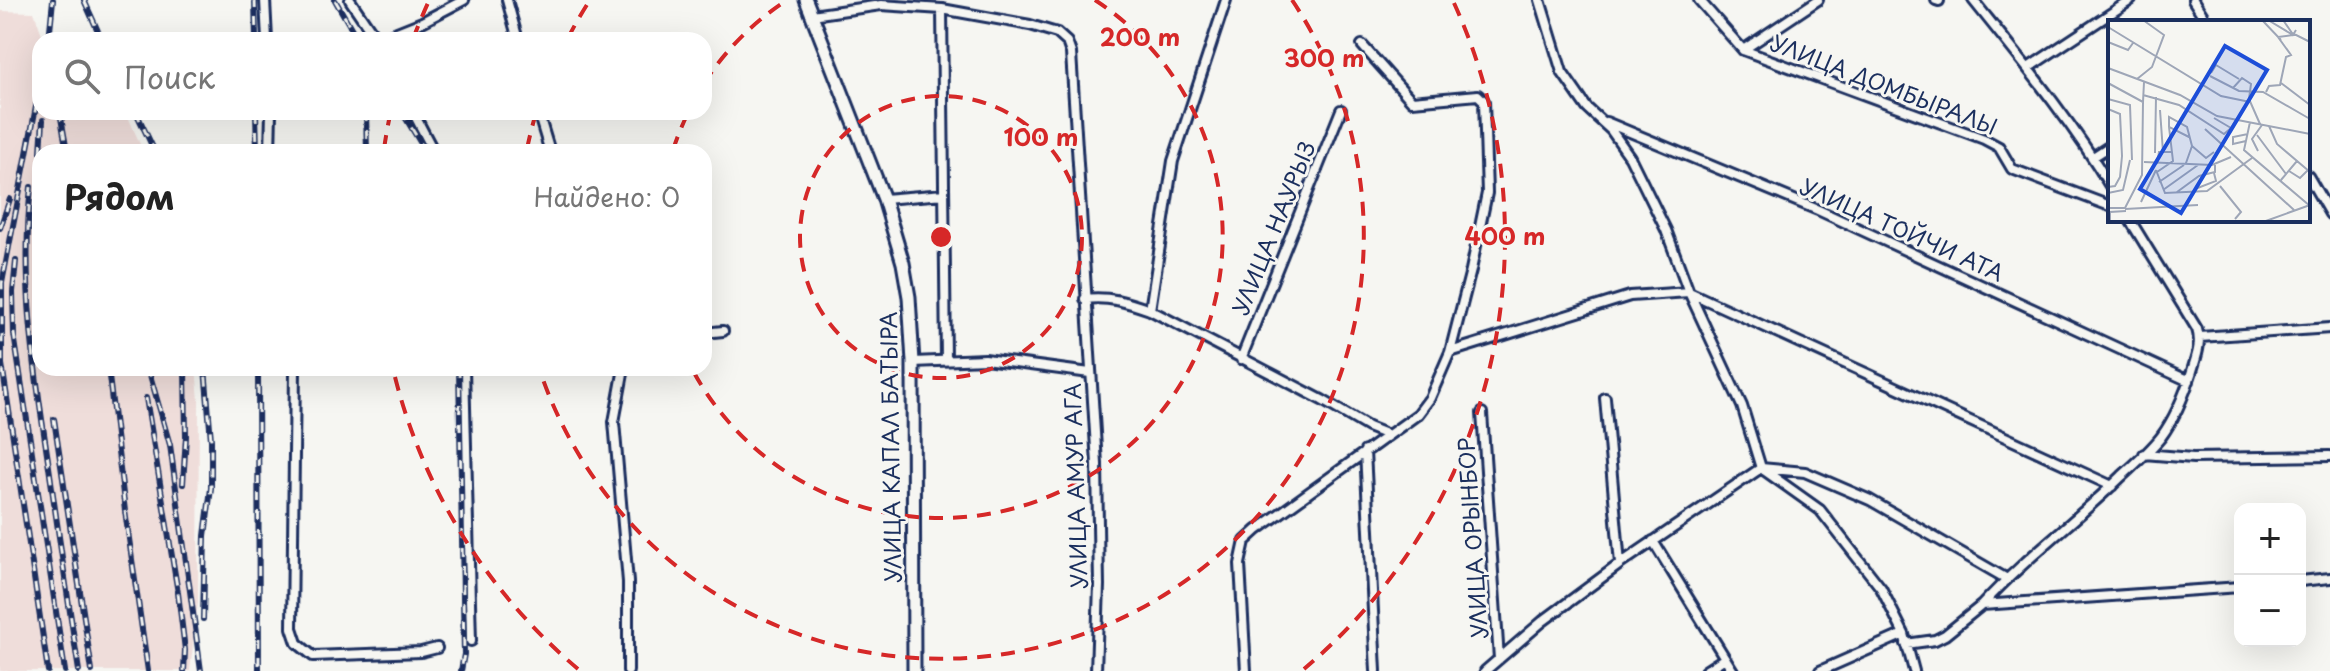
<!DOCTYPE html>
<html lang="ru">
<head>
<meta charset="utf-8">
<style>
	:root { --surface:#fff; --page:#f2f2f2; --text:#222; --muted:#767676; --line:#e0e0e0 }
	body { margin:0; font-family:"Playpen Sans",sans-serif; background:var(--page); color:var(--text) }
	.controls { position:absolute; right:24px; bottom:24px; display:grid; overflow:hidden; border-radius:16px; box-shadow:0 8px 32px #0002 }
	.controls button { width:72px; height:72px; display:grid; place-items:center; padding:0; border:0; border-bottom:2px solid var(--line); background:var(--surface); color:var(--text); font:40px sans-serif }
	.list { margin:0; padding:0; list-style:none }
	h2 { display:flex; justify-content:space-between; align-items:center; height:104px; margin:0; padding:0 32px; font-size:34px }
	h2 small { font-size:26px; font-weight:400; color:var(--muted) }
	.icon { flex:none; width:44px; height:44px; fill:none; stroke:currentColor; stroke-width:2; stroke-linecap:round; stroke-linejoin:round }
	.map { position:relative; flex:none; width:2330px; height:671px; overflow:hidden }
	.search { position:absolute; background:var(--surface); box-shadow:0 8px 32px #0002; left:32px; top:32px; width:680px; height:88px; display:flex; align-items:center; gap:20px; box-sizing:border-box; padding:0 28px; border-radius:24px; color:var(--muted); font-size:30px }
	.panel { position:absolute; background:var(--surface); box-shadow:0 8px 32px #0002; left:32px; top:144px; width:680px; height:232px; border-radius:24px }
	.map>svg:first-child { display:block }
	.built { fill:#efddda }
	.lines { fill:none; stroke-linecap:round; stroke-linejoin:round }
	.minor-casing { stroke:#1b2f5e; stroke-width:14 }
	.secondary-casing { stroke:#1b2f5e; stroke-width:17 }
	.minor { stroke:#f6f6f2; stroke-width:8 }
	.secondary { stroke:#f6f6f2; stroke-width:11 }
	.rail-casing { stroke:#1b2f5e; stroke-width:6 }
	.rail { stroke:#f6f6f2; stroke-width:3; stroke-dasharray:9; stroke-linecap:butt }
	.ring { fill:none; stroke:#d62828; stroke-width:4; stroke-dasharray:14 10 }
	.labels { text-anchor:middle; stroke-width:6; stroke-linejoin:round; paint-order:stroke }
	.street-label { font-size:22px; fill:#1b2f5e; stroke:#f6f6f2 }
	.inset-road { fill:none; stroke:#9ea6b7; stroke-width:2 }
	.view { fill:#1d4ed8; fill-opacity:0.15; stroke:#1d4ed8; stroke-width:4 }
	.inset-edge { fill:none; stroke:#1b2f5e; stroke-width:4 }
	.centre { fill:#d62828; stroke:#f6f6f2; stroke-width:4 }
	.ring-label { font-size:24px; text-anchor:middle; font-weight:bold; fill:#d62828; stroke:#f6f6f2; stroke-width:6; stroke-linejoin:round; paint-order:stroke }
</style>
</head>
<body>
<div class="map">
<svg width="2330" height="671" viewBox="0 0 2330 671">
	<rect width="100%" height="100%" fill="#f6f6f2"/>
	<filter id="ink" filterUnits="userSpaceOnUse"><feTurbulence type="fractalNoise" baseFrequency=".0125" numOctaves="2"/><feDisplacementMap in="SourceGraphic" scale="16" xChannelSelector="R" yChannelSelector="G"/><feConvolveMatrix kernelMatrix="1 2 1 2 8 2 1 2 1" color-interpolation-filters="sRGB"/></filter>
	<g filter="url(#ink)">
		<!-- built -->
		<path class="built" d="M0,11L34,12L44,40H40V112H126L140,144L142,152H40V368H196L199,400L198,602L190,671H0Z"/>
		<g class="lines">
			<!-- minor casing -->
			<g class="minor-casing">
				<path id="minor" d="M265,0L267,40
					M350,0L377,40
					M507,0L518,40
					M1540,0L1562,72L1587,108L1611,130L1630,157L1666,230L1689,292L1742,406L1761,468L1820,510L1881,588L1904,634L1914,671
					M1699,0L1743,50L1984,139L1999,147L2012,169L2110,206
					M1936,0L1939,1
					M1973,0C2021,60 2071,120 2110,186
					M2193,0L2207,22
					M942,9L1030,25L1057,33L1067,42L1071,53L1097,464L1099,585L1096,671
					M812,15L881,5L942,9L946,360
					M377,40L422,22L464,0
					M1743,50L1818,0
					M2028,68L2131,0
					M413,112L434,152
					M538,112L550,152
					M1606,122L1818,210L2189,381
					M270,152L271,112
					M2093,157L2110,146
					M2308,176L2330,214
					M884,199L944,194
					M1085,299C1109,296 1127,302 1150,310L1322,400L1368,427L1388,435
					M1150,310L1173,161L1226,0
					M704,333L723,331
					M2200,337L2330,328
					M1450,352L1630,296L1689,292L2112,486
					M1241,359L1341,110
					M913,362L985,359L1090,373
					M295,368L292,628L297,643L313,656L421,652L437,648
					M464,368L471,641
					M624,368L614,422L628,582V671
					M1605,398L1620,564
					M1482,413L1499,659
					M1365,451L1376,671
					M2144,454L2193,458L2330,456
					M1653,541L1733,671
					M2300,581L2330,578
					M1982,605C2025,558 2076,521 2122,476C2135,464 2150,451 2161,437C2175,418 2185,393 2192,371C2196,357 2202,344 2197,329L2130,220
					M1906,644L1935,640L1945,635L1982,605L2240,587
					M1246,671L1240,564L1245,541L1257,530L1418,414L1430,398L1450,352L1471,270L1487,193L1484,101L1478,95L1412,101L1362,45
					M1485,671L1543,621L1620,564L1761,468L1805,472L1870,500L2007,579
					M1705,671L1725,658
					M1820,671L1904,634"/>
			</g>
			<!-- secondary casing -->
			<g class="secondary-casing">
				<path id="secondary" d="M806,0L884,199L903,263L909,297L913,362L914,671"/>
			</g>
			<!-- minor -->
			<use href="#minor" class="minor"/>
			<!-- secondary -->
			<use href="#secondary" class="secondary"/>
			<!-- rail casing -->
			<g class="rail-casing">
				<path id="rail" d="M84,0L102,40
					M255,0L256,40
					M335,0L358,40
					M49,40L53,0
					M40,86L2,283V364L48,671
					M60,112L67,152
					M136,112L155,152
					M256,112L257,152
					M366,112L367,152
					M402,112L426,152
					M41,152L43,120
					M31,187C21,278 34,369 48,460C58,530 68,601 79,671
					M0,228L10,199
					M16,261L13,292L14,334L65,671
					M108,368L125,511L148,671
					M148,368L170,445L201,671
					M258,368L259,671
					M459,368L464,654L461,671
					M146,398L178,593L185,650L184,671
					M54,419L92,671
					M183,484L186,436L185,368
					M203,619L205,536L211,488V440L205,368"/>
			</g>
			<!-- rail -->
			<use href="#rail" class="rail"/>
		</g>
	</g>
	<!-- distance rings -->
	<g class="ring">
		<circle cx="941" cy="237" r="141"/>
		<path d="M673 150A282 282 0 0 1 688 113M704 83A282 282 0 0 1 787 0M1095 0A282 282 0 1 1 692 369"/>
		<path d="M527 149A423 423 0 0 1 536 113M568 38A423 423 0 0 1 590 0M1292 0A423 423 0 1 1 540 371"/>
		<path d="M578 669A564 564 0 0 1 393 369M384 149A564 564 0 0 1 390 115M413 39A564 564 0 0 1 428 3M1454 3A564 564 0 0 1 1304 669"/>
	</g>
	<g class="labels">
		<!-- street labels -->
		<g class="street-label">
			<text transform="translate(1884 85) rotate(21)" y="8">УЛИЦА ДОМБЫРАЛЫ</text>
			<text transform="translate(1274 228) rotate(-68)" y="8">УЛИЦА НАУРЫЗ</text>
			<text transform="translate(1902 230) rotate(24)" y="8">УЛИЦА ТОЙЧИ АТА</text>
			<text transform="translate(891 447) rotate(-91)" y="8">УЛИЦА КАПАЛ БАТЫРА</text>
			<text transform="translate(1076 486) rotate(-92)" y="8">УЛИЦА АМУР АГА</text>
			<text transform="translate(1473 538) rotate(-94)" y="8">УЛИЦА ОРЫНБОР</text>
		</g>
	</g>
	<!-- overview -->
	<g transform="translate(2108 20)">
		<rect width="202" height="202" fill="#f6f6f2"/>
		<path class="inset-road" d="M154,0L173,20M160,0L185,15L188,10M175,0L184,13L202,22M0,7L113,76L142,82M0,22L20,30L25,23M0,48L72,75L109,96L202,114M103,53L108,45L131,59M102,56L131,71L155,72L202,99M29,59L44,47L56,15L35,0M0,63L35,82L36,62M173,63L202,85M125,68L134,58L143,64L141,79L152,104M158,72L161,66L172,65L178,37L183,35L170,17L185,15M35,75L71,85L116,114L123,108M0,79L22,85L24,140M0,89L12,94L14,136L12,157L7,166L0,167M52,90L55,132M106,98L123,108L128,100M142,102L136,130L202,186M161,106L169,124L202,152M97,109L186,190M149,115L178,154M138,121L125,124V117L140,114M84,126L98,138L106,132M150,131L144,119L154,105M47,133L48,77M36,142L104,145L123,137M78,143L84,126L79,107L61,97V107L81,117M49,144L51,132H64M48,150L57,173L99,171L144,138M181,151L192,158L200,150M49,152L65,141L61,107M173,160L189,141M51,162L76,145M112,166L133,192L127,199M87,169L108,161L106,153M55,170L90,145M69,172L91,156L107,152V145M0,173L15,170L22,140M33,182L48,150M0,188H17L34,155L35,82M17,189L90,185M2,202V192L18,191M155,202L202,185"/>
		<path class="view" d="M117,26L159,50L73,193L32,169Z"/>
		<rect width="202" height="202" class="inset-edge"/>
	</g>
	<circle cx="941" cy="237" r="12" class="centre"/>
	<g class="ring-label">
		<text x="1140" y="46">200 m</text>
		<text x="1324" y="67">300 m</text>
		<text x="1041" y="146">100 m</text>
		<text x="1505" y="245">400 m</text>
	</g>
</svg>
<div class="controls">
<button>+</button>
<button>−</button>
</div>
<div class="search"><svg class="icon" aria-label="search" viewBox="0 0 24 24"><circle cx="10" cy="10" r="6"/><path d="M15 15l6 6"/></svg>Поиск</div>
<section class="panel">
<h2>Рядом<small>Найдено: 0</small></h2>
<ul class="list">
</ul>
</section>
</div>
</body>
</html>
